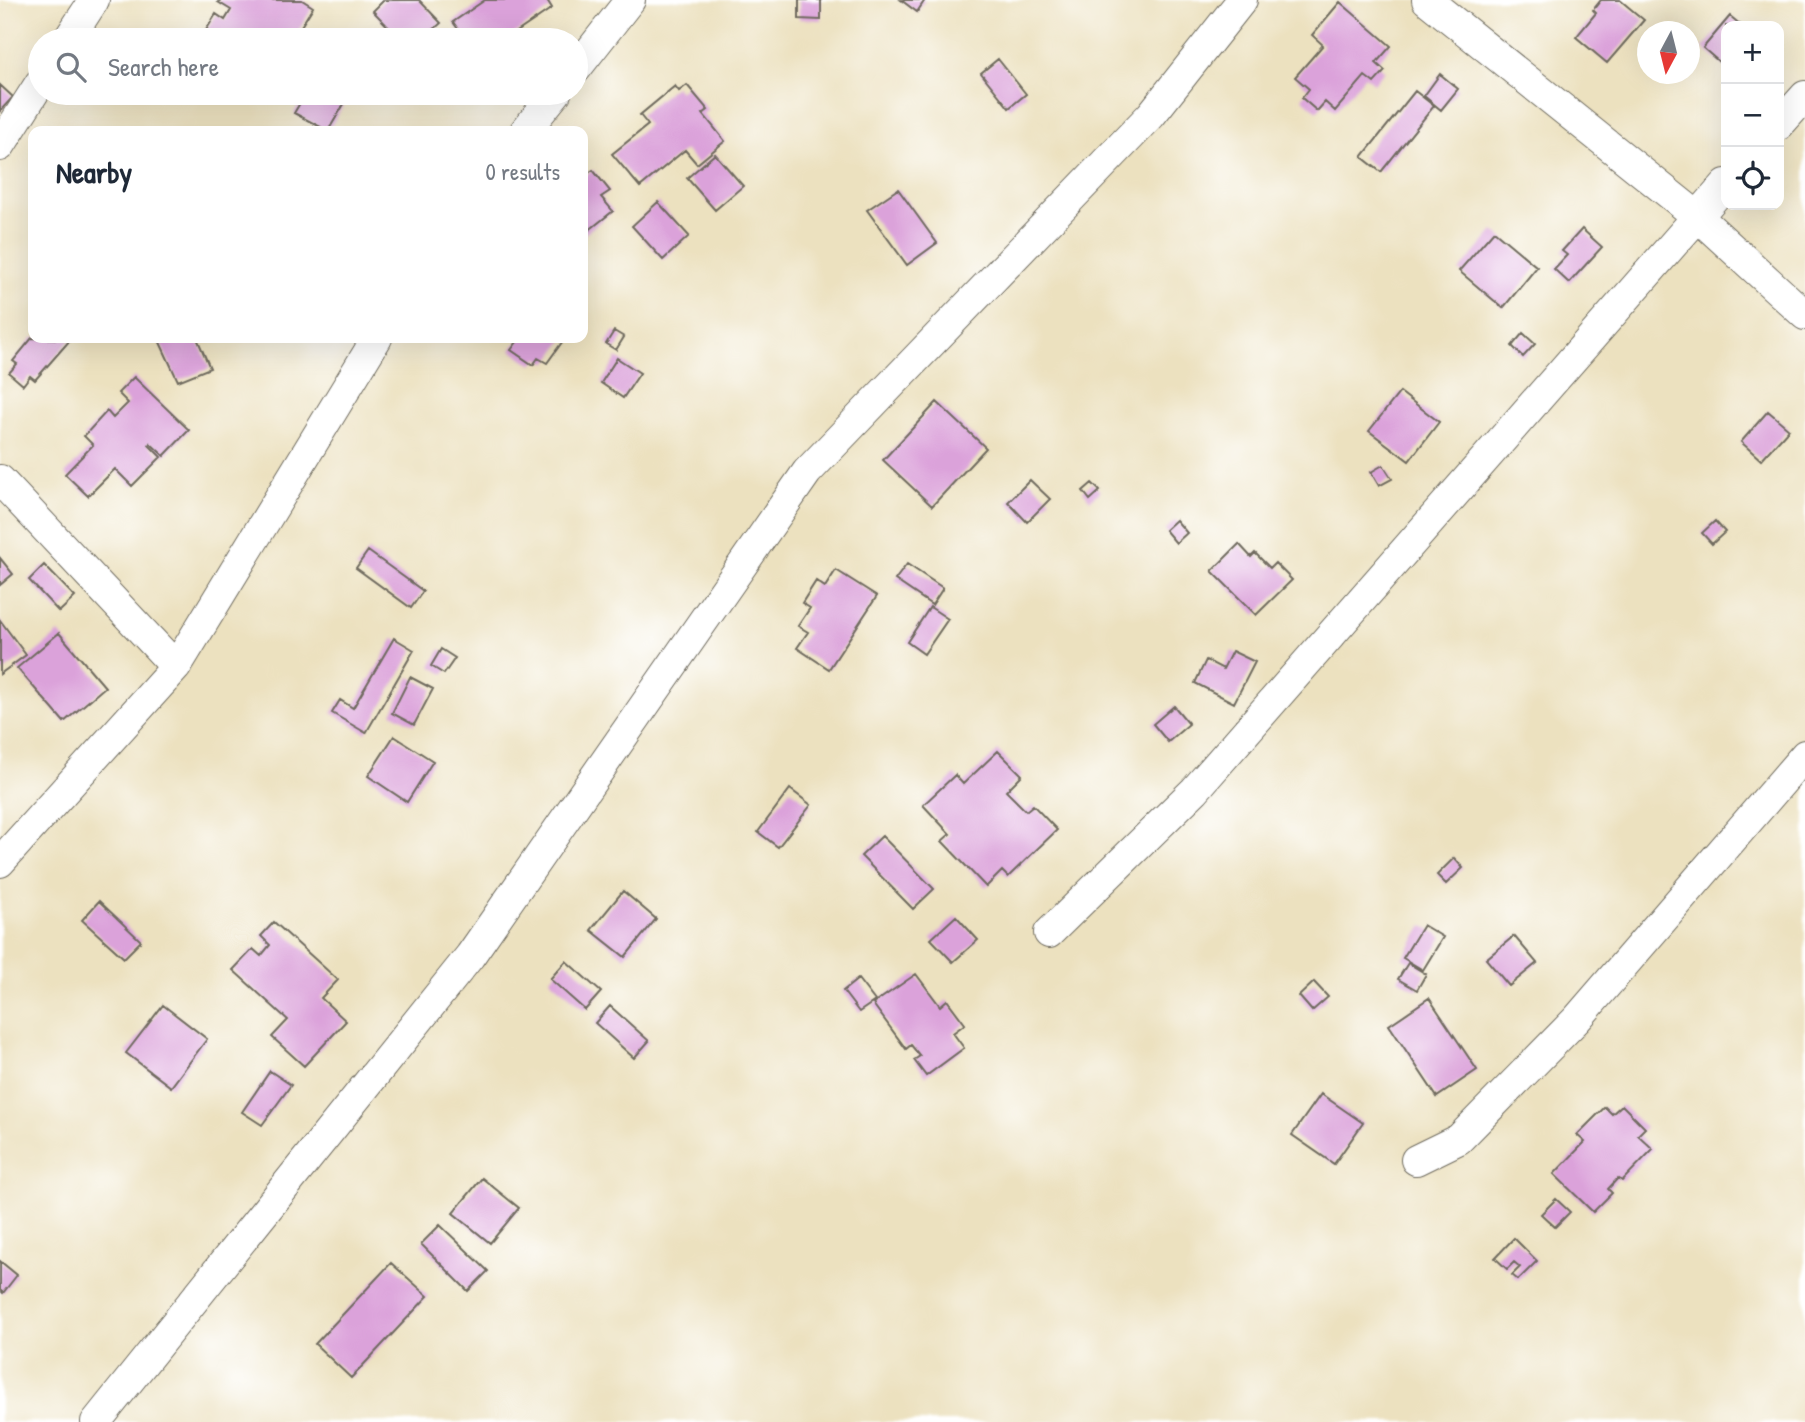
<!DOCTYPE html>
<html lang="en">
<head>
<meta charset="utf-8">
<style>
	:root { --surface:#fff; --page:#f2f2f3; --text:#1f2937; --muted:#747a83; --line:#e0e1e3 }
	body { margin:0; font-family:"Patrick Hand",sans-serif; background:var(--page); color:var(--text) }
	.controls { position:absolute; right:21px; top:21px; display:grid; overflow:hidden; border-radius:14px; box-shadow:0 7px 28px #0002 }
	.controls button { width:63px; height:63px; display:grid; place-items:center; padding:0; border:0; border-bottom:2px solid var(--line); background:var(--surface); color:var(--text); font:35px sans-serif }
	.compass { position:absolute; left:1637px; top:21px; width:63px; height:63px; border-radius:50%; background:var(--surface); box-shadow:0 7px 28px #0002; rotate:187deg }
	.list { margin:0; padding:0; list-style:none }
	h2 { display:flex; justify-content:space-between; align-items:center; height:91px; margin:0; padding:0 28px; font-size:30px }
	h2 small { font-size:23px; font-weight:400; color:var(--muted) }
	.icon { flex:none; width:38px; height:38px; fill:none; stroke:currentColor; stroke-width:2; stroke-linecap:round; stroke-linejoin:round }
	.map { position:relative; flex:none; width:1805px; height:1422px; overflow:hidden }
	.search { position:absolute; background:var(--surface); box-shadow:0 7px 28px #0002; left:28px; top:28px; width:560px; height:77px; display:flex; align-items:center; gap:18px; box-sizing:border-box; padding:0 24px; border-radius:38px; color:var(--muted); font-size:26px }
	.panel { position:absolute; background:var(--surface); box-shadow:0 7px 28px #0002; left:28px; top:126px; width:560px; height:217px; border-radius:14px }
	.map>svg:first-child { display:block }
	.building { fill:#dba2da }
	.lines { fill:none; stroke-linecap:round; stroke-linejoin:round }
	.minor-casing { stroke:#6f6b5f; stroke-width:32 }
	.minor { stroke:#fff; stroke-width:30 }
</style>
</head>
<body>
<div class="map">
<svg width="1805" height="1422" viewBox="0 0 1805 1422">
	<rect width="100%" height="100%" fill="#fff"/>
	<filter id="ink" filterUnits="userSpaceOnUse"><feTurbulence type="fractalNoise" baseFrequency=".0143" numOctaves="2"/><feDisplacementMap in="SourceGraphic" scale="14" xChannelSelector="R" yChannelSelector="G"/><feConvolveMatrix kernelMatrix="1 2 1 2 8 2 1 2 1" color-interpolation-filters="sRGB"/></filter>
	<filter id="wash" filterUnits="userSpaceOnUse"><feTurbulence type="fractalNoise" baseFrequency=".00686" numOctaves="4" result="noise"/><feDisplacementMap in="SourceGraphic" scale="28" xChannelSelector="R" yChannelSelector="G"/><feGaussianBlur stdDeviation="1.57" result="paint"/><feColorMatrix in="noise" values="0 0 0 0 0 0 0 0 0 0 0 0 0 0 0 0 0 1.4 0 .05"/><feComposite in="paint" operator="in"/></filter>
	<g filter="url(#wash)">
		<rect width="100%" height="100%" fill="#ece1bf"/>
		<g id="blocks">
			<!-- building -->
			<path class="building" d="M220,0H302L313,7L295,36L287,32L282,40H200L216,14L225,20L231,10L218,2Z
				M384,0H419L441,23L422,40H401L373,11Z
				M485,0H547L552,8L505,40H458L463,36L453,22Z
				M799,0H821V20L799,19Z
				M901,0H925L917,12Z
				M1601,0H1620L1644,20L1607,63L1576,37L1596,13L1593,10Z
				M1340,2L1391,46L1376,63L1385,71L1374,83L1365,76L1335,111L1325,102L1317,111L1302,98L1309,89L1295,77L1323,45L1312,35Z
				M1730,16L1742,26H1726V68L1703,48Z
				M998,59L1026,94L1009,108L981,73Z
				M1440,74L1458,89L1441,110L1424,96Z
				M0,85L13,97L0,111Z
				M687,85L708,110L703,114L725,141L697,164L685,150L640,187L612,154L648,125L640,115L675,86L679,91Z
				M1415,91L1434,106L1381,172L1362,157Z
				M306,93H338L347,99L328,131L294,113Z
				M715,154L743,186L715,210L687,178Z
				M593,170L610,191L601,197L613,211L583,235V173L585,175Z
				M898,189L937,243L907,265L867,210Z
				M658,202L689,236L663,260L632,226Z
				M1582,229L1602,247L1569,283L1554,269L1567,255L1562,251Z
				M1494,231L1537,267L1503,308L1459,271Z
				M614,331L624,337L616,350L606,344Z
				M1523,333L1535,344L1523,357L1512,346Z
				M32,338L71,339L35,380L30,376L23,385L9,373L17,364L13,361Z
				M158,338H197L210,368L178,381Z
				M520,338H565L547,363L538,358L533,365L511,350Z
				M617,358L640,373L623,398L601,383Z
				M134,377L189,430L164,456L150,443L149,445L161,457L132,486L115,469L88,496L65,474L93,445L84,436L107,411L113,418L128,403L118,393Z
				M1400,392L1439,422L1409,461L1369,431Z
				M937,402L986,448L932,506L883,460Z
				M1768,411L1789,429L1761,460L1741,442Z
				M1383,465L1392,479L1379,486L1371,472Z
				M1030,480L1050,499L1027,522L1008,502Z
				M1092,483L1100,491L1090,500L1083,491Z
				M1176,520L1187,533L1176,543L1165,530Z
				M1715,521L1725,532L1712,544L1702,533Z
				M1239,544L1251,557L1255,553L1270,568L1275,563L1292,580L1256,615L1212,571Z
				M368,551L423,591L411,608L356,568Z
				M0,558L13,574L0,585Z
				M907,564L943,588L932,605L895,580Z
				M44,565L75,597L59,612L29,580Z
				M836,570L877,596L829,669L797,648L808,632L798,626L810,608L802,603L816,581L825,587Z
				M930,607L948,619L924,654L907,642Z
				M0,620L26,655L0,674Z
				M59,633L105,687L64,722L17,668Z
				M394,638L414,650L366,733L332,713L340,700L353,708Z
				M441,649L455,658L444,674L431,666Z
				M1232,651L1255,662L1234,703L1195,683L1206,660L1223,669Z
				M410,677L433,689L414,725L392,713Z
				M1174,706L1189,724L1168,742L1153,724Z
				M394,736L433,761L407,802L368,776Z
				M998,751L1022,775L1006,791L1026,811L1033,805L1057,830L1008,877L1002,871L986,887L942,841L950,834L923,805L955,775L963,784Z
				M790,789L811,805L778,847L758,832Z
				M882,836L934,889L913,909L861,856Z
				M1454,858L1463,868L1446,884L1437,875Z
				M623,891L656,919L625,957L591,930Z
				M99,901L141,941L124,958L82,920Z
				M956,916L978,940L953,962L931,939Z
				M274,922L338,980L321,998L346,1021L304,1066L272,1037L288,1020L233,970L253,949L261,956L270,945L261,936Z
				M1423,925L1443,937L1423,970L1403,958Z
				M1514,936L1537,963L1509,986L1486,959Z
				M566,961L601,992L585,1010L550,979Z
				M1408,963L1426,974L1417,990L1398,979Z
				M916,974L940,1006L947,1000L965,1024L953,1033L964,1048L926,1076L914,1060L920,1056L911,1045L906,1049L873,1004Z
				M858,979L875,1001L859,1012L843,991Z
				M1314,982L1328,997L1312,1011L1299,996Z
				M1429,998L1477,1070L1437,1097L1389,1025Z
				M163,1005L207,1039L171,1087L126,1053Z
				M610,1006L649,1041L634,1058L595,1023Z
				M270,1071L291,1085L262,1125L242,1112Z
				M1321,1094L1363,1123L1334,1164L1292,1135Z
				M1622,1105L1645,1128L1638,1135L1653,1149L1622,1181L1618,1178L1608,1189L1612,1193L1593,1212L1554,1174L1585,1142L1577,1135L1605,1107L1612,1114Z
				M482,1178L519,1208L490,1243L453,1213Z
				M1556,1199L1570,1212L1555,1227L1541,1214Z
				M440,1225L488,1271L468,1291L421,1244Z
				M1514,1238L1537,1261L1518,1280L1512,1275L1520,1267L1514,1262L1507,1269L1495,1258Z
				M0,1261L17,1275L3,1293L0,1290Z
				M391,1263L428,1296L351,1378L315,1344Z"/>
		</g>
	</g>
	<g filter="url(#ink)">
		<use href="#blocks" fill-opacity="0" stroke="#6f6b5f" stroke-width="2"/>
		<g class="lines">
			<!-- minor casing -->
			<g class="minor-casing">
				<path id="minor" d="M1427,0L1697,216L1805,315
					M68,40L94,0
					M576,69L630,0
					M1779,125L1805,96
					M525,131L556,93
					M0,146L40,83
					M0,480L176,667
					M0,862L176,667L377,338
					M1049,933L1195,790L1726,184
					M1416,1160L1459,1139L1577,1019L1805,755
					M96,1422L470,956L807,472L1151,115L1242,0"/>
			</g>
			<!-- minor -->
			<use href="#minor" class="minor"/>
		</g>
	</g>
</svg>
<div class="controls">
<button>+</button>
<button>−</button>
<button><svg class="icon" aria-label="locate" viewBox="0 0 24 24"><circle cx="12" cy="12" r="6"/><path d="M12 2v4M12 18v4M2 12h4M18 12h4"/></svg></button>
</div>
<svg class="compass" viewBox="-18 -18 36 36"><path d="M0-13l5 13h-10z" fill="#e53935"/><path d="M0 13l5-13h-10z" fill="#747a83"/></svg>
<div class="search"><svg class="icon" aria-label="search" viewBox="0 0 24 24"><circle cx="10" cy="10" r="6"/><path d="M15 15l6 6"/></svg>Search here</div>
<section class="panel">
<h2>Nearby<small>0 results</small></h2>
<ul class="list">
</ul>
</section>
</div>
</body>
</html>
